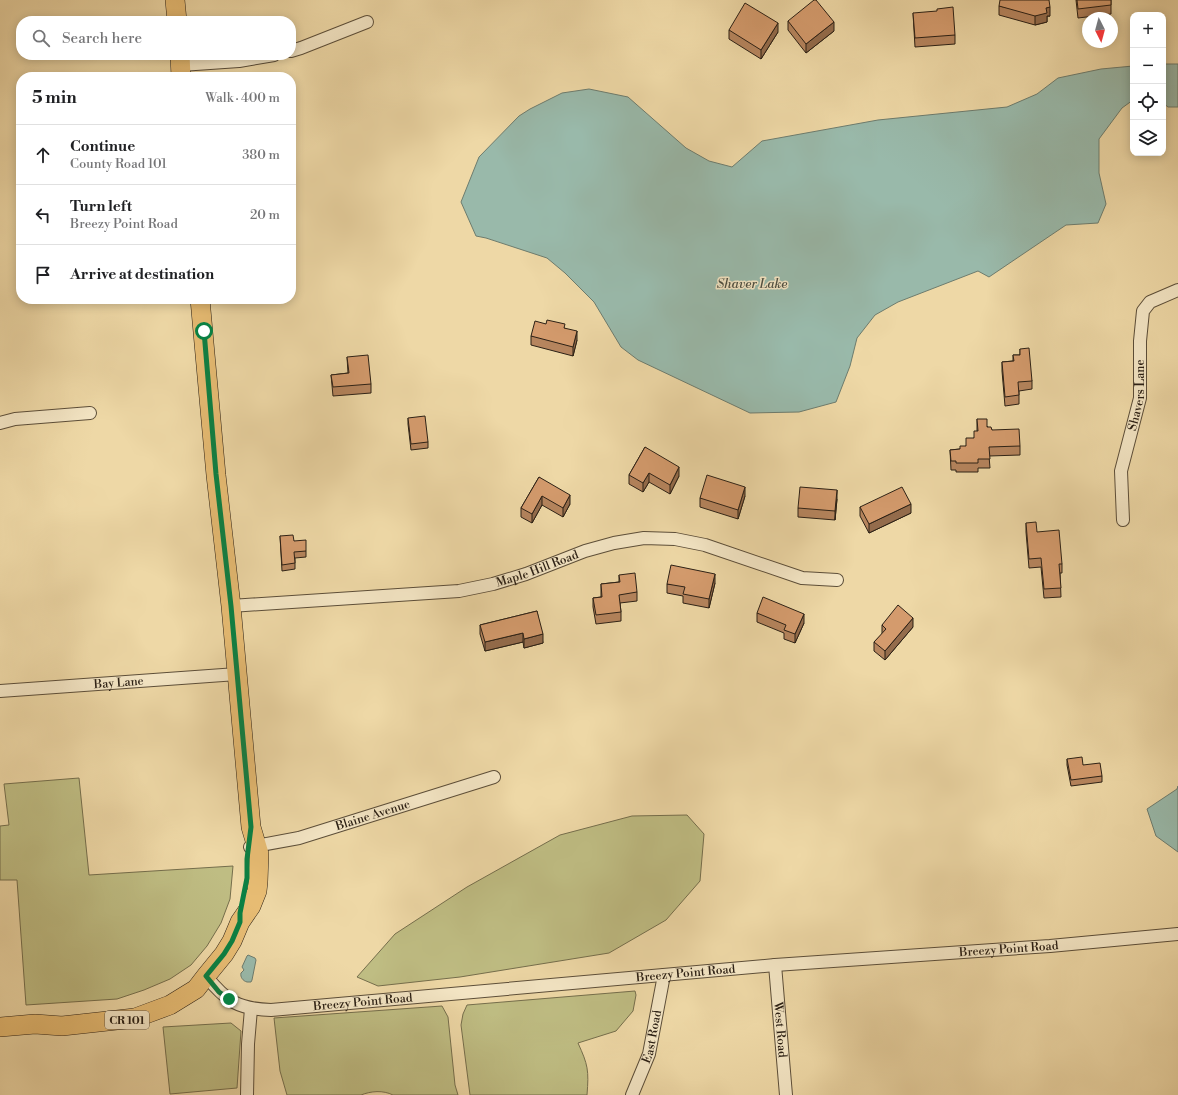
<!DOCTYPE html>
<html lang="en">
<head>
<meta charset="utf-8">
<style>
	:root { --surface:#fff; --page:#f6f6f6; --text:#202124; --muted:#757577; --line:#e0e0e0 }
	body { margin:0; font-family:"Libre Bodoni",serif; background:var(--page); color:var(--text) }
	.controls { position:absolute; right:12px; top:12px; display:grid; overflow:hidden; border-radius:8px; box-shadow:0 2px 10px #0003 }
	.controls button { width:36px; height:36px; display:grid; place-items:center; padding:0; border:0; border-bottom:1px solid var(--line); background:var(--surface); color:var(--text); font:20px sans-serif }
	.compass { position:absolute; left:1082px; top:12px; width:36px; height:36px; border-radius:50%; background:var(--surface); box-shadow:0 2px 10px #0003; rotate:174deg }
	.stop { position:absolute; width:12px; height:12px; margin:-9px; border:3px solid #0b8043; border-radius:50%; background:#fff }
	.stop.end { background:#0b8043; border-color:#fff; box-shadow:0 1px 4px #0008 }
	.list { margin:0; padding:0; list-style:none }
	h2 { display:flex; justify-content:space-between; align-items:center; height:52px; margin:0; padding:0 16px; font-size:17px }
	h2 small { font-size:13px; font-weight:400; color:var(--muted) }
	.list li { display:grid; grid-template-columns:26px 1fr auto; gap:12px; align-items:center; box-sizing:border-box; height:60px; padding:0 16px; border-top:1px solid var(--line) }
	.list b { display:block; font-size:15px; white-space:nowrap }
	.list p { margin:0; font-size:13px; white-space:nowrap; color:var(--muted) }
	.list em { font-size:13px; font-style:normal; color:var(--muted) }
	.icon { flex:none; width:22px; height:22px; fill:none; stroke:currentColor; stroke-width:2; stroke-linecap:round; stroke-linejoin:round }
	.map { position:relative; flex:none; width:1178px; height:1095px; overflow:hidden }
	.search { position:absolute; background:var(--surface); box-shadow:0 2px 10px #0003; left:16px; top:16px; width:280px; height:44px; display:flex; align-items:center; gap:10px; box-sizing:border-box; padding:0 14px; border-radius:16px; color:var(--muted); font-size:15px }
	.panel { position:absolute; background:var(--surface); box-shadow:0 2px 10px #0003; left:16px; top:72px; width:280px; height:232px; border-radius:16px }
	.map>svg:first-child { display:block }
	.green { fill:#bfbd83; stroke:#756e4c }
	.water { fill:#99b9aa; stroke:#6d7c6e }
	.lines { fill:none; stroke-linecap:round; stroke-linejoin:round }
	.minor-casing { stroke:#5c4e39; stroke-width:14 }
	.primary-casing { stroke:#2b2015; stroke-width:20 }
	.minor { stroke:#f4e6c5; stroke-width:12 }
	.primary { stroke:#e7bc73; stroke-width:19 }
	.wall { fill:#b6855e; stroke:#2b2015 }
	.shaded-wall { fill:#946c4c; stroke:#2b2015 }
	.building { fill:#d49b6d; stroke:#2b2015 }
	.route { stroke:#0b8043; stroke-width:5 }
	.labels { text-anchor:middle; stroke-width:3; stroke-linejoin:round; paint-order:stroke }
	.shield { fill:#f4e6c5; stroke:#675b4a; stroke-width:1 }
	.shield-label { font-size:11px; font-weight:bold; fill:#2b2015 }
	.street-label { font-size:12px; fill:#2b2015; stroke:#f4e6c5 }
	.water-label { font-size:13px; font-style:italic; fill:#4c4e42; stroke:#f4e6c5 }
</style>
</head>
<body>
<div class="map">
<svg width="1178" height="1095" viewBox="0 0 1178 1095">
	<rect width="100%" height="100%" fill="#eed8a6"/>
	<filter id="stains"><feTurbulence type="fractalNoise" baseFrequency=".005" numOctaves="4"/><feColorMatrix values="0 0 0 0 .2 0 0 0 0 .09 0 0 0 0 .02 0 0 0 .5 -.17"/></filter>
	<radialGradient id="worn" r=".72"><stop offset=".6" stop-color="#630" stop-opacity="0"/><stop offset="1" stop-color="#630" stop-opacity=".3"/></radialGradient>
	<!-- green -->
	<path class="green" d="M79,778L89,875L233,866L230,899L221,923L207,946L191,965L170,979L144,990L117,999L26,1005L17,880H0V826L9,825L4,784Z
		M687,815L704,834L700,881L666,920L609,953L460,977L378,986L357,977L395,934L467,887L560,835L632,816Z
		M635,991L636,995L633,1011L616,1031L578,1043C588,1065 589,1070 587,1095H470L461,1025L463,1014L467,1005Z
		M442,1006L448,1017L455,1085L458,1095H393C383,1090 371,1091 361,1095H287L280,1071L274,1018Z
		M231,1023L241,1031L237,1088L170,1094L163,1027Z"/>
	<!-- water -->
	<path class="water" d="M1163,64H1178V107H1168L1163,103Z
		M1133,66V100L1122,108L1099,139V173L1106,204L1098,223L1066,225L989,277L978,271L898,302L875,315L857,338L850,366L836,402L799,412L750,413L638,360L621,347L594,302L565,273L547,258L486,238L476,236L461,202L479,157L519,116L530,109L562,93L589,89L628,97L686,148L709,161L732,167L762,141L878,120L1007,107L1037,94L1058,78L1101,69Z
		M1178,786V852L1156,836L1147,809L1177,789Z
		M248,955L255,958L256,960L252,980L251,982H247C243,981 240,977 241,973L244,970L242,967L247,956Z"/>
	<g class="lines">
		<!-- minor casing -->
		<g class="minor-casing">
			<g id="minor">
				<path d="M291,51L301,48L367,22"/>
				<path d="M181,65L239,61L274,55"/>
				<path d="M0,423L15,419L90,413"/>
				<path id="s1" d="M1123,520L1121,471L1140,398V341L1143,311L1150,302L1178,290"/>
				<path id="s2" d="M231,606L459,591L493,584L526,574L585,551L614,543L644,538L675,539L705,545L802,578L837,580"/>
				<path id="s3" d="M0,691L237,674"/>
				<path id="s4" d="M250,847L299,838L494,777"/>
				<path id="s5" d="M775,965L786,1095"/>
				<path id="s6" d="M206,976C226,1001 238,1009 271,1010L775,965L1050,946L1178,934"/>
				<path d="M247,1095L248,1044L251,1009"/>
				<path id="s7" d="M632,1095L649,1054L664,975"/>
			</g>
		</g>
		<!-- primary casing -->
		<g class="primary-casing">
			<path id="primary" d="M175,0L177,21
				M180,55L181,77
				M0,1027L35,1024L62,1026L135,1018L170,1005L196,989L206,976L224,954L232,941L240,922L251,906L257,891L258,882L259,854L251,827L231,606L216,475L200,299"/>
		</g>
		<!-- minor -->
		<use href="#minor" class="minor"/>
		<!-- primary -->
		<use href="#primary" class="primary"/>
	</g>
	<!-- wall -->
	<path class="wall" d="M1076,0H1111V14L1078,18Z
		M999,6L1050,16H1047V22L1035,25L999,15Z
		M913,13L955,35V44L915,47Z
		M788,21L834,31L806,53L788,30Z
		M729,30L778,32L761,59L729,39Z
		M565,328L577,340L573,356L531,345V336Z
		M1020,349L1032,381V389L1019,391V404L1005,406L1002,371V362L1013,361V355H1020Z
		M347,357L371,384V393L333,396L331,375L348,373Z
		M408,418L428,442V448L411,450L408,424Z
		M977,419L992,430L1020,446V455L989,456L990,468H978V472H956V470H951L950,450L960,449L966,446L974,438L977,431Z
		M645,447L679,476L670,494L649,482L643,492L629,484V475Z
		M539,477L570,504L563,517L542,505L532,523L521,517V508Z
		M745,496L738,519L700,507V498Z
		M837,499L835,520L798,517V508Z
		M860,507L911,513L869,533L860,516Z
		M1026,523L1037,532L1062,564V573H1060L1061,597L1044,598L1041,567L1029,568L1026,532Z
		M280,536L294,541L306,551V557L295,558V569L282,571Z
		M619,575L637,592V601L620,603L621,612V621L596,624L593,607V598L601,597V584L619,582Z
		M715,583L709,608L683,603V596L667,593V584Z
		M537,611L543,643L524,648L523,642L485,651L480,634V625Z
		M757,613L804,623L795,643L784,639V633L757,622Z
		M882,625L913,627L885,660L874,651V642L882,634Z
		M1067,759L1083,765L1102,776V782L1071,786L1067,765Z"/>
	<!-- shaded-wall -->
	<path class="shaded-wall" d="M1050,7V16H1047V22L1035,25V16L1046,8Z
		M834,22V31L806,53V44Z
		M778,23V32L761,59V50Z
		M577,331V340L573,356V347Z
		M679,467V476L670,494V485Z
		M649,473V482L643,492V483Z
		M745,487V496L738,519V510Z
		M837,490V499L835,520V511Z
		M570,495V504L563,517V508Z
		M542,496V505L532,523V514Z
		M911,504V513L869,533V524Z
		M715,574V583L709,608V599Z
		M804,614V623L795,643V634Z
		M913,618V627L885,660V651Z
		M523,633V642L485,651V642Z
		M543,634V643L524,648V639Z"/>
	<!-- building -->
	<path class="building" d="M814,0H816L834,22L806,44L788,21Z
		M1000,0H1049L1050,7L1046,8L1047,13L1035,16L999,6Z
		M1077,0H1111V5L1078,9Z
		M745,3L778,23L761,50L729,30Z
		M953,7L955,35L915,38L913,13L937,11V9Z
		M547,320L565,324L564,328L577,331L573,347L531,336L535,321L546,324Z
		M1029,348L1032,381L1018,382L1019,395L1005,397L1002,362L1014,361L1013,355H1020V349Z
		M368,355L371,384L333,387L331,375L349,373L347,357Z
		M425,416L428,442L411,444L408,418Z
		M977,419H987V427H991L992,430L1019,429L1020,446L989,447L990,459H978V463H956V461H951L950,450L960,449V446H966V438H974V431H978Z
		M645,447L679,467L670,485L649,473L643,483L629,475Z
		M707,475L745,487L738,510L700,498Z
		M539,477L570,495L563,508L542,496L532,514L521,508Z
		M800,487L837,490L835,511L798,508Z
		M902,487L911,504L869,524L860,507Z
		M1036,522L1037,532L1059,530L1062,564H1059L1061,588L1044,589L1041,558L1029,559L1026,523Z
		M293,535L294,541L306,540V551L294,552L295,563L282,565L280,536Z
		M671,565L715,574L709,599L683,594L685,587L667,584Z
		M635,573L637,592L619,595L621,612L596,615L593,598L602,597L601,584L620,582L619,575Z
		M763,597L804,614L795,634L784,630L786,625L757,613Z
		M898,605L913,618L885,651L874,642L886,629L882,625Z
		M537,611L543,634L524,639L523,633L485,642L480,625Z
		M1082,757L1083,765L1100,763L1102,776L1071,780L1067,759Z"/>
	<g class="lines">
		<!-- route -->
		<path class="route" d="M204,331L216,474L231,606L251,827L247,859V878L240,913V922L232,941L224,954L206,976L219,992L229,999"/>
	</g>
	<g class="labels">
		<!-- shield labels -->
		<rect class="shield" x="105" y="1011" width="44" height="18" rx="3"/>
		<g class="shield-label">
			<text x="127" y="1024">CR 101</text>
		</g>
		<!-- street labels -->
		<g class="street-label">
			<text dy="4" stroke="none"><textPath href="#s1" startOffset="127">Shavers Lane</textPath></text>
			<text dy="4" stroke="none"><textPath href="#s2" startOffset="310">Maple Hill Road</textPath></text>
			<text dy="4" stroke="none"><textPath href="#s3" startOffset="119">Bay Lane</textPath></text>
			<text dy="4" stroke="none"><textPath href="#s4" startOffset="127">Blaine Avenue</textPath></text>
			<text dy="4" stroke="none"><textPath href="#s6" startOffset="817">Breezy Point Road</textPath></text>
			<text dy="4" stroke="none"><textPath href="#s6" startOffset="493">Breezy Point Road</textPath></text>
			<text dy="4" stroke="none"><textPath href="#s6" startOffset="169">Breezy Point Road</textPath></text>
			<text dy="4" stroke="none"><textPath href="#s5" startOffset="65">West Road</textPath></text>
			<text dy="4" stroke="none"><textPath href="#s7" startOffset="62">East Road</textPath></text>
		</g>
		<!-- water labels -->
		<g class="water-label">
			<text x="752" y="288">Shaver Lake</text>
		</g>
	</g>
	<rect width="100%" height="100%" filter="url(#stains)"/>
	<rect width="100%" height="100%" fill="url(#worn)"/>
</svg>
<div class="controls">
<button>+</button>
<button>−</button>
<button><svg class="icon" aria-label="locate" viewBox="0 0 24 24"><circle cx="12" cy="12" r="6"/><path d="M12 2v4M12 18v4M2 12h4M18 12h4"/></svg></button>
<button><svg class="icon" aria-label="layers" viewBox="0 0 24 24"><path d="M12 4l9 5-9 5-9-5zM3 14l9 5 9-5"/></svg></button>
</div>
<svg class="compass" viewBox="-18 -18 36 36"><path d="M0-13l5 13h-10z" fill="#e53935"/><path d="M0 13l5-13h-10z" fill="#757577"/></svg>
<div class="stop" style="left:204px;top:331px"></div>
<div class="stop end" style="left:229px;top:999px"></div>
<div class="search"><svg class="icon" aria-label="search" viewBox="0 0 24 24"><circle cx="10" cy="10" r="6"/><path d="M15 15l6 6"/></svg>Search here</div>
<section class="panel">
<h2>5 min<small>Walk · 400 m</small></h2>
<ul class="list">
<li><svg class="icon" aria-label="ahead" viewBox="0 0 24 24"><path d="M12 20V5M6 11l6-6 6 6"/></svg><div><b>Continue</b><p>County Road 101</p></div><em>380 m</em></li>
<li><svg class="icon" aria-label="left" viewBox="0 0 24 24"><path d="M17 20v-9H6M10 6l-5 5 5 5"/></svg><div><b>Turn left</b><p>Breezy Point Road</p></div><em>20 m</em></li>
<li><svg class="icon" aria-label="arrive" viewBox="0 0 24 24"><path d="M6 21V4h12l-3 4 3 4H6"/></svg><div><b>Arrive at destination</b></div></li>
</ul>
</section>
</div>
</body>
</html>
